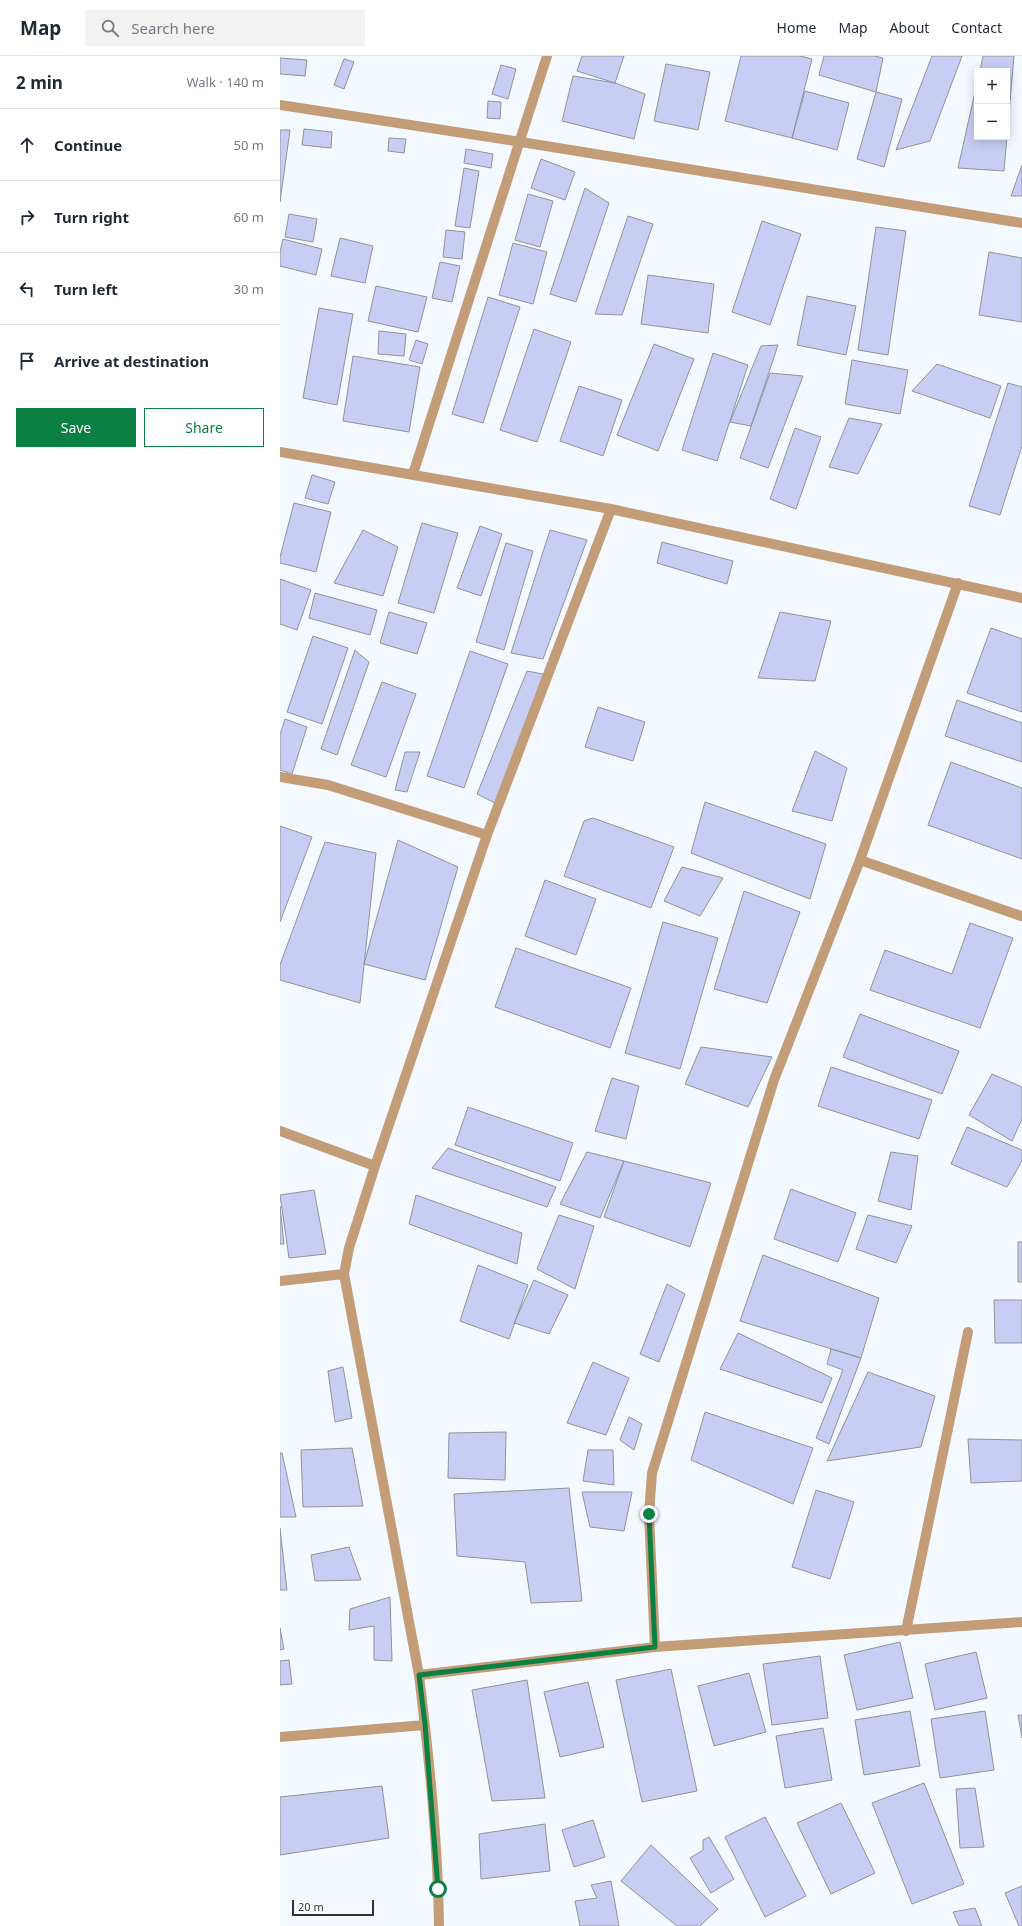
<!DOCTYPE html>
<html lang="en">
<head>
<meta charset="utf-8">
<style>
	:root { --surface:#fff; --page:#f2f2f3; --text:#1f2937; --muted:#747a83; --line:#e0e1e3; --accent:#0b8043 }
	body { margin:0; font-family:"Noto Sans",sans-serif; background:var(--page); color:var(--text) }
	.controls { position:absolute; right:12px; top:12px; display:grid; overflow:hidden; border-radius:0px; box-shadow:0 2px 10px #0003 }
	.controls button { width:36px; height:36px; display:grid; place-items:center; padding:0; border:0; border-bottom:1px solid var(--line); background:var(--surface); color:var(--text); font:20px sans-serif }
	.scale { position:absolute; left:12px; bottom:10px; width:82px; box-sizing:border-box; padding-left:4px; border:2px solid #313235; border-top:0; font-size:11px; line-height:14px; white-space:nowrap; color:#313235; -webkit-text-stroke:3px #fff; paint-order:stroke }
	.stop { position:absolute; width:12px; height:12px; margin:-9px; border:3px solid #0b8043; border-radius:50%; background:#fff }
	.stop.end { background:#0b8043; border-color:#fff; box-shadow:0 1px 4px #0008 }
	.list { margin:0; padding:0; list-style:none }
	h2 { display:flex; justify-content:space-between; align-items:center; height:52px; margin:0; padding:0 16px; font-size:17px }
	h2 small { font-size:13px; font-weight:400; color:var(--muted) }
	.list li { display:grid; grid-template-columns:26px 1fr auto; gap:12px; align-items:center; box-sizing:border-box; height:72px; padding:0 16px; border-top:1px solid var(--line) }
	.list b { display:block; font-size:15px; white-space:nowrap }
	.list em { font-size:13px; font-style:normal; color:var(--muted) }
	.actions { display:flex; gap:8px; padding:12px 16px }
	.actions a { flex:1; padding:9px 0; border:1px solid var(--accent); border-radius:0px; text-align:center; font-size:14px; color:var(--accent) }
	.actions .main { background:var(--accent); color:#fff }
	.icon { flex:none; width:22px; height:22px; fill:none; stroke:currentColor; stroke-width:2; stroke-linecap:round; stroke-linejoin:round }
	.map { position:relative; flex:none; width:742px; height:1870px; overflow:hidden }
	header { display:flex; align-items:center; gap:24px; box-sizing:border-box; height:56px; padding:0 20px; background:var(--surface); border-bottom:1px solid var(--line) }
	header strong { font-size:19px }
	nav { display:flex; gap:22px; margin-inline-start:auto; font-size:14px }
	.search { width:280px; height:36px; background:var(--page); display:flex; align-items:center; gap:10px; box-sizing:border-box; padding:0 14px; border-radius:0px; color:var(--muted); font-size:15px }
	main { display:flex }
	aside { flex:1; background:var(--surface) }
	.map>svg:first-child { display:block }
	.building { fill:#c8cdf4; stroke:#92939a }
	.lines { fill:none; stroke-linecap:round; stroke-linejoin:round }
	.minor { stroke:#c29d77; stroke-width:10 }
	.route { stroke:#0b8043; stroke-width:5 }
</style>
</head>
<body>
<header>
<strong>Map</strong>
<div class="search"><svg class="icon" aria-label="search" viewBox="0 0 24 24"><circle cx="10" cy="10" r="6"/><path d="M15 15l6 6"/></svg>Search here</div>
<nav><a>Home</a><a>Map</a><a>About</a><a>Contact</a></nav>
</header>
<main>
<aside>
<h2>2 min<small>Walk · 140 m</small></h2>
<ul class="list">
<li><svg class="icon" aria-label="ahead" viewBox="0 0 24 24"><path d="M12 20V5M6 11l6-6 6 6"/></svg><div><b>Continue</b></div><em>50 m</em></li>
<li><svg class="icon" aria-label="right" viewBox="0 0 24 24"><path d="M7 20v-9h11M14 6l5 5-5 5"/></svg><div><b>Turn right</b></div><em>60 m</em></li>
<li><svg class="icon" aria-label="left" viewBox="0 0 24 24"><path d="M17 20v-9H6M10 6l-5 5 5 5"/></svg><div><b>Turn left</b></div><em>30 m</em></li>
<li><svg class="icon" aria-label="arrive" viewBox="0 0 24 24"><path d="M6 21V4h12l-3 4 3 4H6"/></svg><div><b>Arrive at destination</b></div></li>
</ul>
<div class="actions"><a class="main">Save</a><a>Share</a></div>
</aside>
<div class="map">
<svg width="742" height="1870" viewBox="0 0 742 1870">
	<rect width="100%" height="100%" fill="#f4f8ff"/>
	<!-- building -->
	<path class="building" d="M302,0H344L335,27L297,15Z
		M461,0H520L532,3L512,82L445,65Z
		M544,0H595L603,2L596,36L539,19Z
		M652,0H682L650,85L616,94Z
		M703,0H734L724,115L678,112L697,27V81H727V15H700Z
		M0,2L27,4L25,20L0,18Z
		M64,3L74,6L64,33L54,29Z
		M386,8L430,16L418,74L374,65Z
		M221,9L236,13L228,43L212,38Z
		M293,20L335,27L365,38L354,83L282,65Z
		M525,35L569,47L557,94L512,82Z
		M596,36L622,43L604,111L577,103Z
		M208,45L221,46L220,63L207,62Z
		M24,73L52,76L51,92L22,89Z
		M0,74H10L0,146Z
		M109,82L126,83L124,97L108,95Z
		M186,93L213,98L211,112L184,107Z
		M261,103L295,116L285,144L251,132Z
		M742,109V140H731Z
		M184,112L199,115L190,172L175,170Z
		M305,132L329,147L296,246L270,238Z
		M248,138L273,145L260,191L235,184Z
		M9,158L37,163L33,186L5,181Z
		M348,160L373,168L342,259L315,258Z
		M482,165L521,178L490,269L452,256Z
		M596,171L626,175L608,299L578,294Z
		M166,174L185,176L182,203L163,201Z
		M60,182L93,190L85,227L51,220Z
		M3,183L42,193L36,219L0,210V196Z
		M233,187L267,196L253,248L219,239Z
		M709,196L742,202V266L699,259Z
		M160,206L180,210L172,246L152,242Z
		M368,219L434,228L428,277L361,268Z
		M96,230L147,241L138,276L88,265Z
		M527,240L576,250L566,299L517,289Z
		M208,241L240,251L203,367L172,358Z
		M39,252L73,258L57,349L23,342Z
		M254,273L291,286L257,386L220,374Z
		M99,275L126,278L124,300L98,298Z
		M136,284L148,288L142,308L129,304Z
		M374,288L414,303L378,395L337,379Z
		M498,289L471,370L450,366L481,290Z
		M433,297L468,309L437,405L402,394Z
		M73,300L140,311L129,376L63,365Z
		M572,304L628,314L620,358L565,348Z
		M657,308L721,330L710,362L632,335Z
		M490,317L523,320L488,412L460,402Z
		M728,327L742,331V390L720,459L689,450Z
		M299,330L342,344L323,400L280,385Z
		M569,362L602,368L578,418L549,411Z
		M515,372L541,381L516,453L490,443Z
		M32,419L55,426L48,448L25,442Z
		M14,447L51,456L36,516L0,507V501Z
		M142,467L178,477L154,557L118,547Z
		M200,470L222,478L201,540L177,532Z
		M83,474L118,491L103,540L54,527Z
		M270,474L307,484L263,603L231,597Z
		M382,486L453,505L447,528L377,507Z
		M226,487L253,495L224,594L196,586Z
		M0,523L31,534L17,574L0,568Z
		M35,537L97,554L90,579L29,562Z
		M109,556L147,567L137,598L100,587Z
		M500,556L551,565L535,625L478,622Z
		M711,572L742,583V656L687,637Z
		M33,580L68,592L42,668L7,656Z
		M75,594L89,606L57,699L41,693Z
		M190,595L228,608L184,732L147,720Z
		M247,615L268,619L219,749L197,738Z
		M102,626L136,638L106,721L71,709Z
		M677,644L742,667V706L665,680Z
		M318,651L365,666L353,705L305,691Z
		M5,663L27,671L12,718L0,714V679Z
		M535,695L567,712L552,765L512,755Z
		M125,696H140L127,736L115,734Z
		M671,706L742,732V803L648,769Z
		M425,746L546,788L530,843L411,797Z
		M313,762L394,791L371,852L284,820L304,765Z
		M0,770L32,781L0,866Z
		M118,784L178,811L145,924L84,908Z
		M45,786L96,797L80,947L0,924V909Z
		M402,811L443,822L420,860L384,845Z
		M265,824L316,843L296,899L245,880Z
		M464,835L520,856L487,947L434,933Z
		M383,866L438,882L400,1013L345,997Z
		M690,867L733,882L700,972L590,934L605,894L672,918Z
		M236,892L351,932L330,992L215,951Z
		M580,958L679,995L662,1038L563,1001Z
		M421,991L492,1001L468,1051L405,1028Z
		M551,1011L652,1044L639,1083L538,1050Z
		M712,1018L742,1031V1063L732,1085L689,1059Z
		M332,1022L359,1030L346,1083L315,1075Z
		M188,1051L293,1087L280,1125L175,1089Z
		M687,1071L742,1094V1105L727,1131L671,1108Z
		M168,1092L276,1131L267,1151L152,1112Z
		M307,1096L344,1105L320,1162L280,1148Z
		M611,1096L638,1100L631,1154L598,1145Z
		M344,1105L431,1127L410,1191L324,1161Z
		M511,1133L576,1157L558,1206L494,1183Z
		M34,1134L46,1198L9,1202L0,1139Z
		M136,1139L242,1177L237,1208L129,1168Z
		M0,1150L4,1188H0Z
		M279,1159L314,1170L295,1233L257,1213Z
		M588,1159L632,1170L616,1207L576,1193Z
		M738,1186H742V1226H738Z
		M483,1199L599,1242L581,1302L460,1265Z
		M198,1209L248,1229L229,1283L180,1265Z
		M254,1224L288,1239L269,1278L234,1267Z
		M387,1228L405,1238L379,1306L360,1298Z
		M714,1244H742V1287H715Z
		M458,1277L552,1322L542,1347L440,1313Z
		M551,1293L581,1302L549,1388L536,1382L563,1314L547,1308Z
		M313,1306L349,1322L326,1379L287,1367Z
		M63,1311L72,1362L55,1366L48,1315Z
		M588,1316L655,1340L641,1391L547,1405Z
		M425,1356L533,1392L513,1448L411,1404Z
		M349,1361L362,1368L354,1394L340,1384Z
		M226,1376L225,1424L168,1422L169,1377Z
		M688,1383L742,1384V1425L691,1427Z
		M72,1392L83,1450L23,1451L21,1394Z
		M308,1394H333L334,1429L303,1425Z
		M0,1397H2L16,1461H0Z
		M289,1432L302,1545L251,1547L245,1506L177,1500L174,1438Z
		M536,1434L574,1446L550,1523L512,1511Z
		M302,1436H352L344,1475L310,1471Z
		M0,1472L7,1534H0Z
		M69,1491L81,1524L35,1525L31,1499Z
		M110,1541L112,1605L94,1604V1570L69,1574L70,1553Z
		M0,1572L4,1593L0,1594Z
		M620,1586L633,1642L577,1654L564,1599Z
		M696,1596L707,1642L655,1654L645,1608Z
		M540,1600L548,1662L492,1669L483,1608Z
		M9,1604L12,1628L0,1629V1605Z
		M391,1613L417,1735L362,1746L336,1624Z
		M469,1617L486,1676L434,1690L418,1630Z
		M247,1624L265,1742L212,1745L192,1634Z
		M308,1626L324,1691L280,1701L264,1636Z
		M630,1655L640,1710L584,1719L575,1664Z
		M705,1655L714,1714L660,1722L651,1663Z
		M738,1659H742V1682Z
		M543,1672L552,1724L505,1732L496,1680Z
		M644,1727L684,1828L632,1848L592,1747Z
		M102,1730L109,1782L0,1799V1741Z
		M695,1732L704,1791L680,1792L676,1733Z
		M561,1747L595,1817L551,1838L517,1767Z
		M485,1761L526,1840L485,1861L445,1781Z
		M313,1764L325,1801L294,1811L282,1774Z
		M265,1768L270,1815L201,1823L199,1778Z
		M429,1781L454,1823L431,1837L410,1802L423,1794V1784Z
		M371,1789L438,1853L420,1870H397L341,1825Z
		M331,1825L339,1870H300L295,1845L317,1842L311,1829Z
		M742,1830V1870H739L725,1837Z
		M695,1852L702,1870H679L673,1856Z"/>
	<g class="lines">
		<!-- minor -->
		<path class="minor" d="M0,49L241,86L742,167
			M0,396L331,453L742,542
			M133,418L267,0
			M0,721L48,729L207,779
			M580,804L741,860
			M0,1075L95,1110
			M0,1225L64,1218
			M626,1575L688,1276
			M375,1591L369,1458L372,1417L494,1024L580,804L678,527
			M139,1619L375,1591L742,1566
			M0,1681L145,1669
			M159,1870C158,1786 149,1702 139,1619L64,1218L69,1192L95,1110L207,779L331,453"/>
	</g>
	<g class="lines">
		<!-- route -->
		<path class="route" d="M158,1833L145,1668L139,1619L375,1591L369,1458"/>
	</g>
</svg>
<div class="controls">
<button>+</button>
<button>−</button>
</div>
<div class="scale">20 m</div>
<div class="stop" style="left:158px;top:1833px"></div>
<div class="stop end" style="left:369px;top:1458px"></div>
</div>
</main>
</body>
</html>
